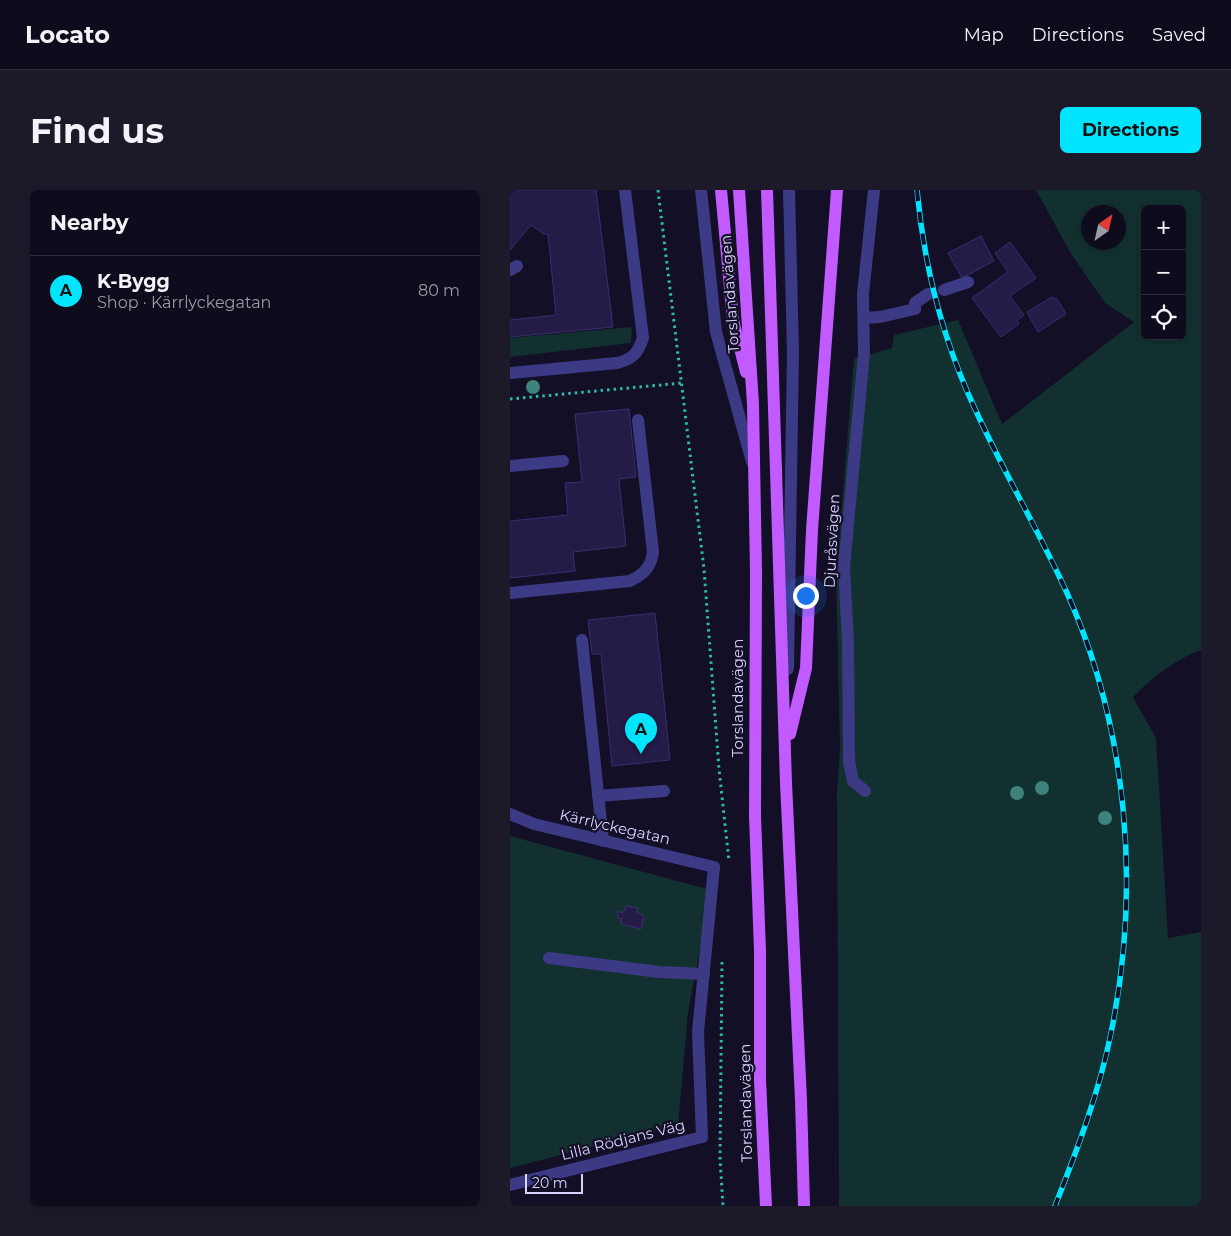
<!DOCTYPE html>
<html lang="en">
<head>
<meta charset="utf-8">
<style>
	:root { --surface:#0e0b1c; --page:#1c1929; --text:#f1f3f6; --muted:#9b9ba3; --line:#2e2b3b; --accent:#00e5ff }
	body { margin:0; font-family:Montserrat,sans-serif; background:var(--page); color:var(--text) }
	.controls { position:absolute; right:15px; top:15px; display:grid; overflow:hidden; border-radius:8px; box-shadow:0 2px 8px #0003 }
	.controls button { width:45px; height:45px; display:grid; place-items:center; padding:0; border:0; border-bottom:1px solid var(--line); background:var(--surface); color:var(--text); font:25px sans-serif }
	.compass { position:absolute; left:571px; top:15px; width:45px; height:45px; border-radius:50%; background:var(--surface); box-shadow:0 2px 8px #0003; rotate:34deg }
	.scale { position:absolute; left:15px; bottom:12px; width:58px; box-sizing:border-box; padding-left:5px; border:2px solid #d9d4ff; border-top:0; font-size:14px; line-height:18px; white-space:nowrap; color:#d9d4ff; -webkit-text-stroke:4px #130f26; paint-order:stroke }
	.you { position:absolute; left:295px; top:405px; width:18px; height:18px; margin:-12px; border:4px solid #fff; border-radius:50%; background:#1a73e8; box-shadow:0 0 0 8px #1a73e833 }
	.badge { display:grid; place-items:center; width:32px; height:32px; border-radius:50%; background:var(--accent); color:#111; font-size:16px; font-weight:700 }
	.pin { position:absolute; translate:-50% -41px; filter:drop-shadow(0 1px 2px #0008) }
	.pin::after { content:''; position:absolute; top:26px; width:18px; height:15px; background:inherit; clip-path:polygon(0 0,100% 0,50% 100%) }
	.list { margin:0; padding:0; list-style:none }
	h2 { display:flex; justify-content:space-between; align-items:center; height:65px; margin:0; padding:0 20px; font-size:21px }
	h2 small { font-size:16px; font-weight:400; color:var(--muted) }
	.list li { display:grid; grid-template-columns:32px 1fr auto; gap:15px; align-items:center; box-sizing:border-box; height:70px; padding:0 20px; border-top:1px solid var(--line) }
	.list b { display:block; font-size:19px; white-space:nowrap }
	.list p { margin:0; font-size:16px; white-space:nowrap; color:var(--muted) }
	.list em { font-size:16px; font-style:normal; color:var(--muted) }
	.icon { flex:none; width:28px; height:28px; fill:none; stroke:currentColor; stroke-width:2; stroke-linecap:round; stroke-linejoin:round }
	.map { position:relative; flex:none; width:691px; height:1016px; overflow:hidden; border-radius:8px }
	header { display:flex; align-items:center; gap:30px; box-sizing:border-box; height:70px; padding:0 25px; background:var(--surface); border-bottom:1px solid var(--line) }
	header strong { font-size:24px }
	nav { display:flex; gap:28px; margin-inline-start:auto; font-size:18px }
	.intro { display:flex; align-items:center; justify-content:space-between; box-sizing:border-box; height:120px; padding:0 30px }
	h1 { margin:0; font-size:35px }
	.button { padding:12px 22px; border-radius:8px; background:var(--accent); color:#111; font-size:18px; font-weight:700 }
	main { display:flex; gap:30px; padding:0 30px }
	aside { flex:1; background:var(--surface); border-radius:8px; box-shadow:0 2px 8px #0003 }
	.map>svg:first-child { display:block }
	.green { fill:#12302f; fill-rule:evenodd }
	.building { fill:#241b47; stroke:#3b2d73 }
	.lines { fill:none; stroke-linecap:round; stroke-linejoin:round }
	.path { stroke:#2fb8b0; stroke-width:3; stroke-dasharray:2.5 4; stroke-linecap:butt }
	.minor { stroke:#3d3a85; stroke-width:12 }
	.major { stroke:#c25bff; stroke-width:12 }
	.rail-casing { stroke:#00e5ff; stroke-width:5.5 }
	.rail { stroke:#130f26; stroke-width:4; stroke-dasharray:11; stroke-linecap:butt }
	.tree { fill:#3d827b }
	.labels { text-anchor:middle; stroke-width:4.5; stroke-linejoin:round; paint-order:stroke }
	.street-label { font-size:15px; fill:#d9d4ff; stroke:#130f26 }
</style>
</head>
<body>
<header>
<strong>Locato</strong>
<nav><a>Map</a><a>Directions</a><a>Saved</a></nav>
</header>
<div class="intro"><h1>Find us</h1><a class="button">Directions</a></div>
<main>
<aside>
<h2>Nearby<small></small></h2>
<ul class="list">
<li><span class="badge">A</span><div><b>K-Bygg</b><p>Shop · Kärrlyckegatan</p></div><em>80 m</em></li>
</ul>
</aside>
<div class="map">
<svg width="691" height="1016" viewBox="0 0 691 1016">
	<rect width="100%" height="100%" fill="#130f26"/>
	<!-- green -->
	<path class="green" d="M526,0H691V460C664,470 644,486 623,507L646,548L658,748L691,742V1016H329L327,603L330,557L326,385L344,169L382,158L384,145L448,130L492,234L624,132L595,113L560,62ZM635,19H672V146H635ZM578,22H608V52H578Z
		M122,137L121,153L0,167V148Z
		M0,646L201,700L178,823L168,935L0,978Z"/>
	<!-- building -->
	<path class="building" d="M0,0H86L103,137L0,147V130L46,125L38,44H34L21,35L0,60Z
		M471,46L484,71L452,88L438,63Z
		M500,52L526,88L500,106L514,125L507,130L509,134L491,147L462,108L498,82L485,63Z
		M542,107L547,109L556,124L528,142L517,122Z
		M119,219L126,287L109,289L116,356L63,362L65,381L0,388V331L58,325L55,293L72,292L65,224Z
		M145,423L160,570L102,576L91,464H82L78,430Z
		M116,716L128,718L126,723L134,725L131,739L111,734L112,729L108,728L107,721L113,723Z"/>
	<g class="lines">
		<!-- path -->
		<path class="path" d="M148,0L194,379L209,579L219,671
			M0,209L172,193
			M212,772L210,969L213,1016"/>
		<!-- minor -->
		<path class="minor" d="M191,0L206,142L242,272
			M0,80L7,76
			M434,100L458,92
			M354,128L370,127L405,119V113L418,104
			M0,183L107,173C123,169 128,163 133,148L115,0
			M0,276L53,271
			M0,403L120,391C134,384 141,377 143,362L128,230
			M72,450L93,651
			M278,479L283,162L279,0
			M355,601L343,591L339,571L338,452L334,377L354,164L353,104L364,0
			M88,606L154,601
			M0,624L24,634L204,677L188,842L192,947L0,995
			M39,768L149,782L194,784"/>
		<!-- major -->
		<path class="major" d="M211,0L223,130L236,182
			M229,0L243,214L246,382L245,626L250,761V890L256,1016
			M257,0L276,593L291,910L294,1016
			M280,544L296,478L302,340L327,0"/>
		<!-- rail casing -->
		<g class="rail-casing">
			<path id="rail" d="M407,0C414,76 433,151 466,221C494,283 529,341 557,403C618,539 631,698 601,843C589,903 567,960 545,1016"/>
		</g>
		<!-- rail -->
		<use href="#rail" class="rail"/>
	</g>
	<!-- trees -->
	<g class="tree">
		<circle cx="23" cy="197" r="7"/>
		<circle cx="532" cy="598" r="7"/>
		<circle cx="507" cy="603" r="7"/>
		<circle cx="595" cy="628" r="7"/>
	</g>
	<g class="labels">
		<!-- street labels -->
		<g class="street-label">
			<text transform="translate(220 104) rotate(-94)" y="5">Torslandavägen</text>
			<text transform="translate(322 351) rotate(-87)" y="5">Djuråsvägen</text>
			<text transform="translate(228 508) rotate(-90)" y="5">Torslandavägen</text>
			<text transform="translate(105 637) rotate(13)" y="5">Kärrlyckegatan</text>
			<text transform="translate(236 913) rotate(-91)" y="5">Torslandavägen</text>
			<text transform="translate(113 950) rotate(-14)" y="5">Lilla Rödjans Väg</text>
		</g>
	</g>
</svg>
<div class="controls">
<button>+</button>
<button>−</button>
<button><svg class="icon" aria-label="locate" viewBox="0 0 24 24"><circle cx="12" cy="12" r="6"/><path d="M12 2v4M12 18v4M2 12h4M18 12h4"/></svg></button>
</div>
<svg class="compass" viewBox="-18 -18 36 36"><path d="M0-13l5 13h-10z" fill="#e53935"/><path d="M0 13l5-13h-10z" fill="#9b9ba3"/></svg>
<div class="scale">20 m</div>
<div class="you"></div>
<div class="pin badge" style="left:131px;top:564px">A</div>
</div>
</main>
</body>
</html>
